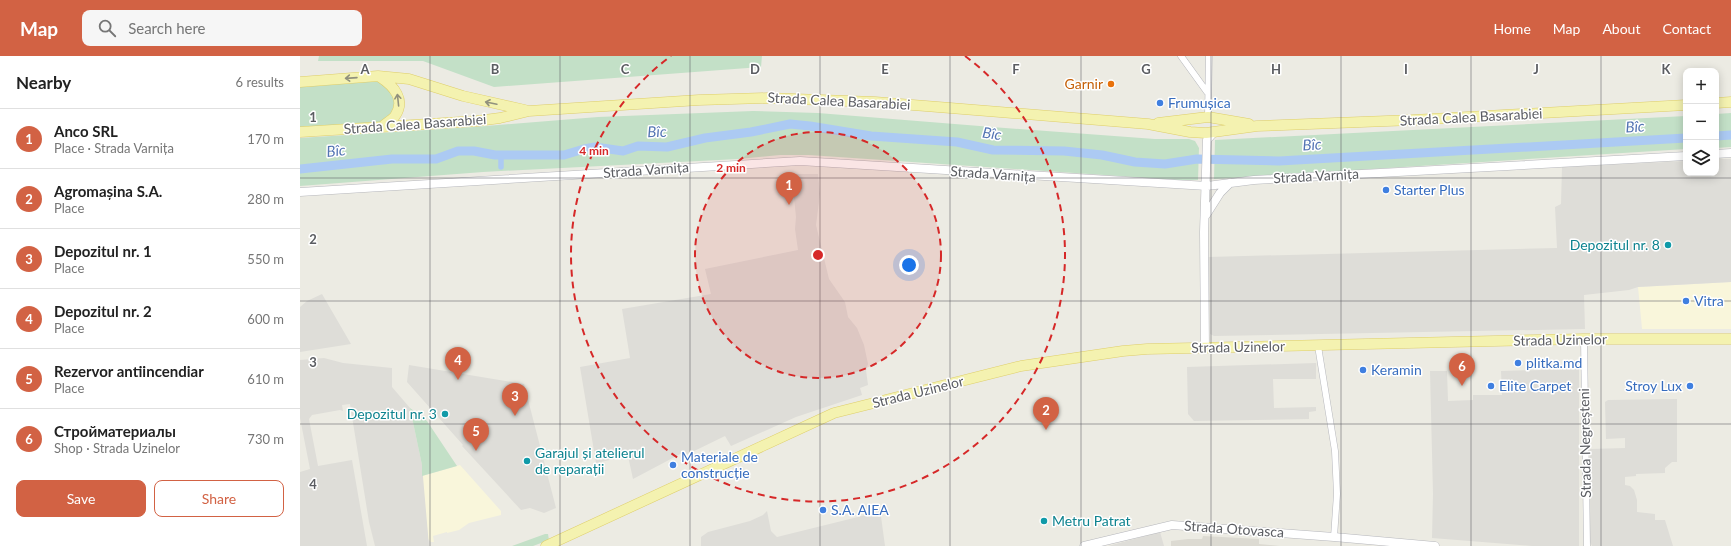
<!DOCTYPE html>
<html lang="en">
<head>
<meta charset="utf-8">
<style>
	:root { --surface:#fff; --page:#f6f6f6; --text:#222; --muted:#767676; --line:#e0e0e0; --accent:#d26244 }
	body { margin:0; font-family:Lato,sans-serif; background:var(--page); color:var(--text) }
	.controls { position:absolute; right:12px; top:12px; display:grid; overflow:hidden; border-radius:8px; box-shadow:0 2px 10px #0003 }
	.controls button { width:36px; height:36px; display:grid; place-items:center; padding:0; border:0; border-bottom:1px solid var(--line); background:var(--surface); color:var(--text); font:20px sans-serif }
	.you { position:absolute; left:609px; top:209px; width:14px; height:14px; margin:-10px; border:3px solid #fff; border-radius:50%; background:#1a73e8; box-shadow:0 0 0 6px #1a73e833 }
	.badge { display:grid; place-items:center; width:26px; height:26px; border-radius:50%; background:var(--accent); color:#fff; font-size:13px; font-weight:700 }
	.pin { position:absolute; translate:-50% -33px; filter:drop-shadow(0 1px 2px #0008) }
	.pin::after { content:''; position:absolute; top:21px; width:14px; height:12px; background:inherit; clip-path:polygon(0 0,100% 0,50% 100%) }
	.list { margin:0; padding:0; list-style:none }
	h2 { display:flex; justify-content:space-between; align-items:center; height:52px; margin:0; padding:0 16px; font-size:17px }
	h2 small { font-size:13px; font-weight:400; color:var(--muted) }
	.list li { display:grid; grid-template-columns:26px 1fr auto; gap:12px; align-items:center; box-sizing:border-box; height:60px; padding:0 16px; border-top:1px solid var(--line) }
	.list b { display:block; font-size:15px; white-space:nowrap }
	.list p { margin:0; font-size:13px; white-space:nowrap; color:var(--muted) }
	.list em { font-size:13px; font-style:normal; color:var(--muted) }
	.actions { display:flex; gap:8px; padding:12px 16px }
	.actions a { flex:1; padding:9px 0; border:1px solid var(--accent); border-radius:8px; text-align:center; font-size:14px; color:var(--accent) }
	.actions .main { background:var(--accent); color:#fff }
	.icon { flex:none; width:22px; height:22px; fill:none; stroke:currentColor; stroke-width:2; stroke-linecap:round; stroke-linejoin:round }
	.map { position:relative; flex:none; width:1431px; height:490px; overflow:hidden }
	header { display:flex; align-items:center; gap:24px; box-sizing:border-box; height:56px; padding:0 20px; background:var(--accent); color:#fff }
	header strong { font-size:19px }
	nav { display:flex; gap:22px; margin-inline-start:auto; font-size:14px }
	.search { width:280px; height:36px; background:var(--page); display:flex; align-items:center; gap:10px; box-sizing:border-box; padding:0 14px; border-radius:8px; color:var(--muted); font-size:15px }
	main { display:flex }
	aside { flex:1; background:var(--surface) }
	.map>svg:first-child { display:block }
	.commercial { fill:#f9f6db }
	.industrial { fill:#deddd8 }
	.education { fill:#dcdad2 }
	.green { fill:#c3e0c7 }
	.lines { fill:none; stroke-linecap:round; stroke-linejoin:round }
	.canal { stroke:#accaf3; stroke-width:5.5 }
	.river { stroke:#accaf3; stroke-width:9 }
	.minor-casing { stroke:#b6b7bc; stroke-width:7 }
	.tertiary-casing { stroke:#b6b7bc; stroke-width:9 }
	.primary-casing { stroke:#dece6a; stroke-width:11 }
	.minor { stroke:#fff; stroke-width:6 }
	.tertiary { stroke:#fff; stroke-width:8 }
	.primary { stroke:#f4f2b0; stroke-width:10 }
	.oneway { stroke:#91917d }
	.grid { fill:none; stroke:#5b5d62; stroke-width:1; stroke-opacity:0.55 }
	.ring { fill:none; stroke:#d62828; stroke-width:2; stroke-dasharray:7 5 }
	.food-dot { fill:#e8710a; stroke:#fff; stroke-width:1.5 }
	.shop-dot { fill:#3f7fe0; stroke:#fff; stroke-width:1.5 }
	.culture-dot { fill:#0f9aa8; stroke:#fff; stroke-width:1.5 }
	.labels { text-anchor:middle; stroke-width:3; stroke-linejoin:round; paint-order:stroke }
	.food-label { font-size:14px; fill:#c56008; stroke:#fff; text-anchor:end }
	.street-label { font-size:14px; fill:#5b5d62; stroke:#fff }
	.shop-label { font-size:14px; fill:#366cbe; stroke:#fff; text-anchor:start }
	.culture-label { font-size:14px; fill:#0d838f; stroke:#fff; text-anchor:end }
	.water-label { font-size:15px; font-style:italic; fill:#5374b3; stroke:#fff }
	.grid-label { font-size:13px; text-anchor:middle; font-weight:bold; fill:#5b5d62; stroke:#fff; stroke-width:3; stroke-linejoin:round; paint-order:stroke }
	.centre { fill:#d62828; stroke:#fff; stroke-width:2 }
	.ring-label { font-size:12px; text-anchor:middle; font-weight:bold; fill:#d62828; stroke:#fff; stroke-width:3; stroke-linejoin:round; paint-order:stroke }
</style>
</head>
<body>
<header>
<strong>Map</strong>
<div class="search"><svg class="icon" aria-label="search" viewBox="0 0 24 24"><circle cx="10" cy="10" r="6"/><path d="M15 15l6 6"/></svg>Search here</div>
<nav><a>Home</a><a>Map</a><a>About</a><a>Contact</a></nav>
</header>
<main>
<aside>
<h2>Nearby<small>6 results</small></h2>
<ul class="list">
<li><span class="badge">1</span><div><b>Anco SRL</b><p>Place · Strada Varnița</p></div><em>170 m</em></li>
<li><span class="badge">2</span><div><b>Agromașina S.A.</b><p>Place</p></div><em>280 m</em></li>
<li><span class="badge">3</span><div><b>Depozitul nr. 1</b><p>Place</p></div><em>550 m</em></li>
<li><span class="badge">4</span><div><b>Depozitul nr. 2</b><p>Place</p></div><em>600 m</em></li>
<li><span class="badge">5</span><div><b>Rezervor antiincendiar</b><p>Place</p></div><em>610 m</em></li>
<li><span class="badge">6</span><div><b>Стройматериалы</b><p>Shop · Strada Uzinelor</p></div><em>730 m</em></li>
</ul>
<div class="actions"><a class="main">Save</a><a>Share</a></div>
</aside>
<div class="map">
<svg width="1431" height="490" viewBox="0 0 1431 490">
	<rect width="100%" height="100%" fill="#ecebe3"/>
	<!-- commercial -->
	<path class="commercial" d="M1431,226V273H1342L1338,231Z
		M160,409L201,455V459L169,467L159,474L147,477V476L133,480L134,486H131L128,483L122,420Z"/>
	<!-- industrial -->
	<path class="industrial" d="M1416,103H1431V226L1338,231L1329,234L1284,239L1285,273L914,280L910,278L908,201L1257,192L1255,151L1261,148L1262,111L1386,105V117H1416Z
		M494,118H518L520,138L516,169L529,223L545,246L548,261L557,272L564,289L568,308L566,314L568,329L560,332L562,339L496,361L431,390L425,380L386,399L384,396L333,423L328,400L296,407L280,311L330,302L322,253L411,238L405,213L498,194L495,173L496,161L494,141L496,140Z
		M22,238L51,288L0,296V251L7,245Z
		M24,302L43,307L92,312V331L110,352L122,409L129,490H75L69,466L50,348L42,349L43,355L40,354L12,359L9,363L18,410L52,404L67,490H0V416L10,413L0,362V304Z
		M1016,307V323H973L974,352L1016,351V355L1009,356V363L894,365L888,358L887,311Z
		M109,309L224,328L256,452L244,457L230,452L221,454L162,390L163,389L107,326Z
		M1279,313V490H1232L1132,482L1133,438L1130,315H1147L1148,345L1173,344V339H1202L1201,315Z
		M1377,343V406H1372L1365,412V417L1336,418V420L1325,421V429L1330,430L1334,434L1337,444V456L1355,458V464H1365L1373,490H1292L1290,486V393L1325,392V382L1306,383L1305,346L1308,344Z
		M580,453L585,490H401V481L408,476L450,465L463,459L467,455L471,475L477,481L570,458Z
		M860,476L864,490H808Z"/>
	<!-- education -->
	<path class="education" d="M903,480L959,483V488L980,490H871V485L888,483H902Z"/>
	<!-- green -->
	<path class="green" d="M19,0H462L461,11L194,31L123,5H18Z
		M78,25L92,33L96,50L89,62L78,67L0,72V31Z
		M453,55L518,57L692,71L855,83H889L895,85L899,92L898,124H877L509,99H480L438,103L183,116L0,130V82L174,71L298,61Z
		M1431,57V91L1416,92V58Z
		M1386,60V93L914,123L915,84Z
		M110,352L127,365L157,410L122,420V409Z
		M245,478H248L249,484L233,490H212Z"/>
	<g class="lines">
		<!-- canal -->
		<path class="canal" d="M201,111V99"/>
		<!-- river -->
		<path class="river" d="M1416,80L1431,79
			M0,113L92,103H136L158,95H174L195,99H264L284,93L295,91L323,95L338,90L367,91L405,82L451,76L490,68L510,70L571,80L657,86L693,94L764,95L802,99L835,106L865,108L897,103L979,105L1386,82"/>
		<!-- minor casing -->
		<g class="minor-casing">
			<path id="minor" d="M881,0L907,36
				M908,61L909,0
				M1284,283L1287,490
				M1018,290L1035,395L1037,438L1034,481"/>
		</g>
		<!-- tertiary casing -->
		<g class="tertiary-casing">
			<path id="tertiary" d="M1416,98L1431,97
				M0,136L500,105L907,130L954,124L1386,100
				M906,159L920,137L930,127
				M905,292L904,176L907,84L914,76
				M784,490L872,469L1034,481L1135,490"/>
		</g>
		<!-- primary casing -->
		<g class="primary-casing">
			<path id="primary" d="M80,21C94,30 106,44 95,60C92,64 86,67 83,70
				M0,26L78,20L109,23L163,40L225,54
				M1416,47L1431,46
				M858,67L908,61L949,68
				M0,76L177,65L200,62L229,55L399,44L468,42L575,46L638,51L848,68L890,76L906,77L957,70L1113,64L1386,49
				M246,490L534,357L721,310L823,295L847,293L1284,283H1431"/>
		</g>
		<!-- minor -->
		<use href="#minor" class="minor"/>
		<!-- tertiary -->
		<use href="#tertiary" class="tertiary"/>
		<!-- primary -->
		<use href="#primary" class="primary"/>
	</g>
	<!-- one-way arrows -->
	<defs><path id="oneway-shaft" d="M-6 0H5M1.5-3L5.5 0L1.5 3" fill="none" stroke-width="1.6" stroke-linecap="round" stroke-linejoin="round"/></defs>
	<g class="oneway">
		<use href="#oneway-shaft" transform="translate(51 22) rotate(176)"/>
		<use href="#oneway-shaft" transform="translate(98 44) rotate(-96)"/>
		<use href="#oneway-shaft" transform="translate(191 47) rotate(-168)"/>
	</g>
	<!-- grid -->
	<path class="grid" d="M130,0V490M260,0V490M390,0V490M520,0V490M650,0V490M781,0V490M911,0V490M1041,0V490M1171,0V490M1301,0V490M0,122H1431M0,245H1431M0,368H1431"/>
	<!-- distance rings -->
	<circle cx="518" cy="199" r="123" fill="#d62828" fill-opacity=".12"/>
	<g class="ring">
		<circle cx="518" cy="199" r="123"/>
		<path d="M665 0A247 247 0 1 1 371 0"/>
	</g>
	<!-- markers -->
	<circle class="food-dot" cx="811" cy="28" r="4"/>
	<g class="shop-dot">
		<circle cx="860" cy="47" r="4"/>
		<circle cx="1086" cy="134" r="4"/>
		<circle cx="1386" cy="245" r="4"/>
		<circle cx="1218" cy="307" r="4"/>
		<circle cx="1063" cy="314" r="4"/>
		<circle cx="1191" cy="330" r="4"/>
		<circle cx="1390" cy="330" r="4"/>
		<circle cx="373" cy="409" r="4"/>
		<circle cx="523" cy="454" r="4"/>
	</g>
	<g class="culture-dot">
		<circle cx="1368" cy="189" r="4"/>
		<circle cx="145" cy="358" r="4"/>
		<circle cx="227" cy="405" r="4"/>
		<circle cx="744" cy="465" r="4"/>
	</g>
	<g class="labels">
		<!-- food labels -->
		<g class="food-label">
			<text x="803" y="33">Garnir</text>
		</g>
		<!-- street labels -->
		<g class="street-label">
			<text transform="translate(539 45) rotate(3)" y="5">Strada Calea Basarabiei</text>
			<text transform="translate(1171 61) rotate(-3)" y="5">Strada Calea Basarabiei</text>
			<text transform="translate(115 68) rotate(-4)" y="5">Strada Calea Basarabiei</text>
			<text transform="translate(346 114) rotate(-4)" y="5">Strada Varnița</text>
			<text transform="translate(693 118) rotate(4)" y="5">Strada Varnița</text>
			<text transform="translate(1016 120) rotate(-3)" y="5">Strada Varnița</text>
			<text transform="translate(1260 284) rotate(-1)" y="5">Strada Uzinelor</text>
			<text transform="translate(938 291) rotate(-1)" y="5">Strada Uzinelor</text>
			<text transform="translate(618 336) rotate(-14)" y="5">Strada Uzinelor</text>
			<text transform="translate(1285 387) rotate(-91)" y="5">Strada Negreșteni</text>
			<text transform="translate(934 473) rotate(4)" y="5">Strada Otovasca</text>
		</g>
		<!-- shop labels -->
		<g class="shop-label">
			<text x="868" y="52">Frumușica</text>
			<text x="1094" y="139">Starter Plus</text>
			<text x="1394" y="250">Vitra</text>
			<text x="1226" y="312">plitka.md</text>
			<text x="1071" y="319">Keramin</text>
			<text x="1199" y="335">Elite Carpet</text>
			<text x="1382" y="335" text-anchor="end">Stroy Lux</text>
			<text x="381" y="406">Materiale de<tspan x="381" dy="16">construcție</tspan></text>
			<text x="531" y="459">S.A. AIEA</text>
		</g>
		<!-- culture labels -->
		<g class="culture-label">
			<text x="1360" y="194">Depozitul nr. 8</text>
			<text x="137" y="363">Depozitul nr. 3</text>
			<text x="235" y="402" text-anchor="start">Garajul și atelierul<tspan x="235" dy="16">de reparații</tspan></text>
			<text x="752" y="470" text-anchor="start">Metru Patrat</text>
		</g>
		<!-- water labels -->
		<g class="water-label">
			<text transform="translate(1335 71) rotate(-3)" y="5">Bîc</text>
			<text transform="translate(357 76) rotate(-2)" y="5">Bîc</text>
			<text transform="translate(692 78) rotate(8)" y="5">Bîc</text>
			<text transform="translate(1012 89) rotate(-3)" y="5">Bîc</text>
			<text transform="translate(36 95) rotate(-6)" y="5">Bîc</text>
		</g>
	</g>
	<g class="grid-label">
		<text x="65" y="18">A</text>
		<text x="195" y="18">B</text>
		<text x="325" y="18">C</text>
		<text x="455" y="18">D</text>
		<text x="585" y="18">E</text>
		<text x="716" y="18">F</text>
		<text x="846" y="18">G</text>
		<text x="976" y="18">H</text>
		<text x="1106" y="18">I</text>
		<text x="1236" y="18">J</text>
		<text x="1366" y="18">K</text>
		<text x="13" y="66">1</text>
		<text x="13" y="188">2</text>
		<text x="13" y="311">3</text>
		<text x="13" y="433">4</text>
	</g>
	<circle cx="518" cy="199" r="6" class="centre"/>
	<g class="ring-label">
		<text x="294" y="99">4 min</text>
		<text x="431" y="116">2 min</text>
	</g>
</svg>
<div class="controls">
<button>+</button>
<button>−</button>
<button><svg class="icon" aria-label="layers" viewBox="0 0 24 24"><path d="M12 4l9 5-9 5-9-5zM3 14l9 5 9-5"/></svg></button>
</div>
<div class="you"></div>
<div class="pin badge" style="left:489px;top:149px">1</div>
<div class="pin badge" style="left:746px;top:374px">2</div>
<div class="pin badge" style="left:215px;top:360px">3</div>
<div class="pin badge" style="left:158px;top:324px">4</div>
<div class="pin badge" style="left:176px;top:395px">5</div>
<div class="pin badge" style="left:1162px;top:330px">6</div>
</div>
</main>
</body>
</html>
